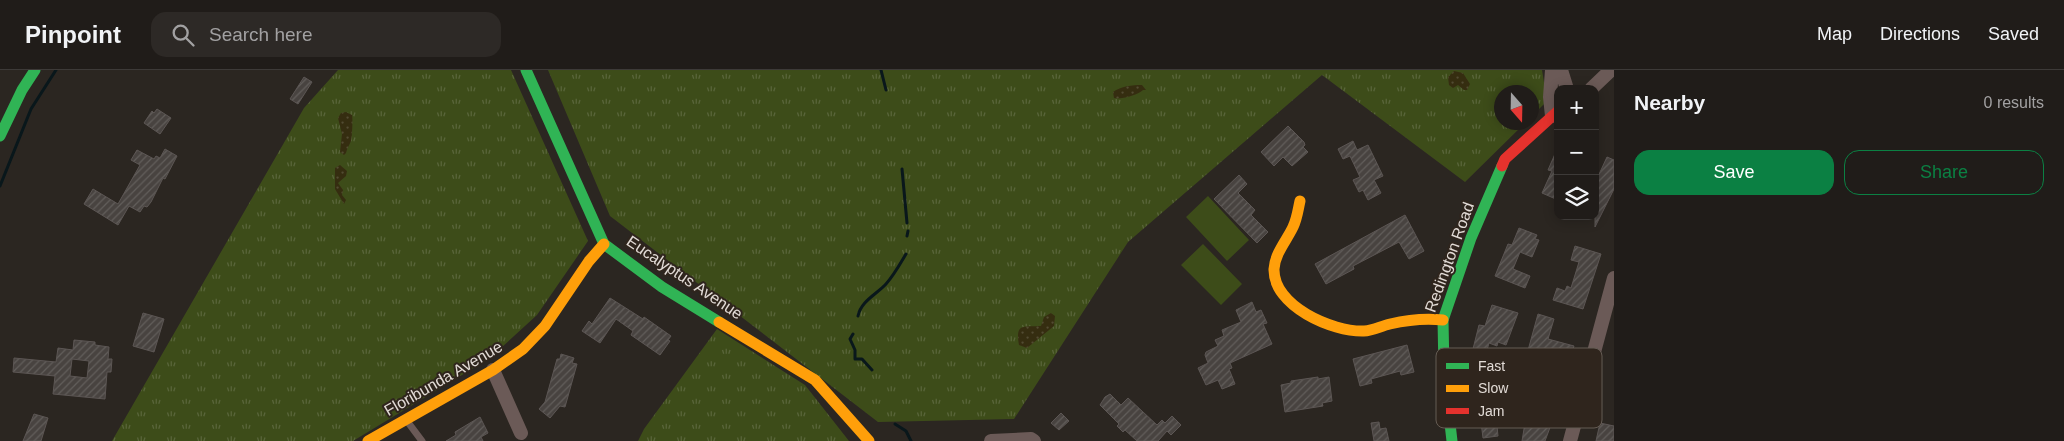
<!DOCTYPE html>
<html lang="en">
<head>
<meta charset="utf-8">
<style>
	:root { --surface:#201c19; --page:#2d2926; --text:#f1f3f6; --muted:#a2a1a2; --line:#3d3a38; --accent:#0b8043 }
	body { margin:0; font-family:Helvetica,sans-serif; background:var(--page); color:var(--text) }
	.controls { position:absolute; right:15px; top:15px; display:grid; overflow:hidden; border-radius:10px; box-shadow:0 2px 12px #0003 }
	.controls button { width:45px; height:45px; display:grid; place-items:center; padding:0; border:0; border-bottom:1px solid var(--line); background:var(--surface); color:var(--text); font:25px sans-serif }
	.compass { position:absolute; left:1494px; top:15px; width:45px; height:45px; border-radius:50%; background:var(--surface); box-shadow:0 2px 12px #0003; rotate:160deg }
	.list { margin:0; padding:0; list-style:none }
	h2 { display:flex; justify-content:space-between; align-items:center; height:65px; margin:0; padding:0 20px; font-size:21px }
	h2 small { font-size:16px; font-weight:400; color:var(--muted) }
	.actions { display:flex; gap:10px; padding:15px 20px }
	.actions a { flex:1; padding:11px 0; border:1px solid var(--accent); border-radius:15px; text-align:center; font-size:18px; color:var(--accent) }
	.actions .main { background:var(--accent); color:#fff }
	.icon { flex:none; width:28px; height:28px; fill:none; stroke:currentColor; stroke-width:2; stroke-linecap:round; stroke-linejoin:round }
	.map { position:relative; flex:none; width:1614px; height:371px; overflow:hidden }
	header { display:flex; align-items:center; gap:30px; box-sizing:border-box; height:70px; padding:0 25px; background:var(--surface); border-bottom:1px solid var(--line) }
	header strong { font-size:24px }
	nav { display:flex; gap:28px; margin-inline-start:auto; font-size:18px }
	.search { width:350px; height:45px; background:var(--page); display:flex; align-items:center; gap:12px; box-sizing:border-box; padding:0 18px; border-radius:15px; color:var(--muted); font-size:19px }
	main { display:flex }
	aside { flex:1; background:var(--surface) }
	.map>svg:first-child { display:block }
	.grass { fill:url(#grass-tufts) }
	.sand { fill:url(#sand-dots) }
	.park { fill:#3d4c19 }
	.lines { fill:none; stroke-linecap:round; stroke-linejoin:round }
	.stream { stroke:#09171b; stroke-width:3 }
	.building { fill:url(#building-hatch); stroke:#5c5654; fill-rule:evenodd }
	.lane { stroke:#6b5a57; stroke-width:7 }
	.street { stroke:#6b5a57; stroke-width:14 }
	.fast { stroke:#30b455; stroke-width:11 }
	.slow { stroke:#ff9f0a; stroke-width:11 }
	.jam { stroke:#e5322d; stroke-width:11 }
	.labels { text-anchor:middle; stroke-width:4; stroke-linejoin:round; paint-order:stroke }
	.street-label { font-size:16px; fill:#e2dbd6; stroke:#2f251d }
	.key { fill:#2f251d; stroke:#655c54; stroke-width:1 }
	.key-label { font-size:14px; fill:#e2dbd6 }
</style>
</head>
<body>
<header>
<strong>Pinpoint</strong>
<div class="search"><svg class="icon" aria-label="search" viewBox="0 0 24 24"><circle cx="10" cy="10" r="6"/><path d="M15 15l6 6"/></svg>Search here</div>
<nav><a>Map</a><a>Directions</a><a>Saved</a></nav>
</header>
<main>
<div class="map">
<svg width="1614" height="371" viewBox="0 0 1614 371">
	<defs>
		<pattern id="grass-tufts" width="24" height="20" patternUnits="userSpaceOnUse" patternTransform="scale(1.25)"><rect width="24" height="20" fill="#3d4c19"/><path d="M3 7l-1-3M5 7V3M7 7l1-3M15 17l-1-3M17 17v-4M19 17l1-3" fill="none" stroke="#59653a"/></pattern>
		<pattern id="sand-dots" width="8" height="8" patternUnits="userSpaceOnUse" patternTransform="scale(1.25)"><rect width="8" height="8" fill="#352d10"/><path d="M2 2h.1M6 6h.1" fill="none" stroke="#524b32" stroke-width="1.8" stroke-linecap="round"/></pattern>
		<pattern id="building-hatch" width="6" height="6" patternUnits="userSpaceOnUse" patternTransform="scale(1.25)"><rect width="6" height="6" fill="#484340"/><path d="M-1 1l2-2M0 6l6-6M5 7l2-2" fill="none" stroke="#625e5b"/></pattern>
	</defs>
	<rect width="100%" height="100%" fill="#2b2621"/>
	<!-- grass -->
	<path class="grass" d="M338,0H511L588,171L537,245L490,288L353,371H112L304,38Z
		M548,0H1542L1547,31L1532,46V22H1502V52L1525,53L1465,112L1322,5L1128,172L1014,349L878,352L610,146Z
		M717,259L805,315L849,371H638L644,359Z"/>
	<!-- sand -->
	<path class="sand" d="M1454,1L1463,3L1470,14L1467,20H1464L1458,15L1453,18L1449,15L1448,7Z
		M1142,15L1146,20H1143C1139,25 1119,30 1114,28L1113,22C1121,16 1132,15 1142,15Z
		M346,42L352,45C353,49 352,68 351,71C349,76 347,78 346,83L344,85L340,82L342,64L338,48L341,43Z
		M340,95L347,101L346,106L338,113L343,120L342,125L346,130L344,134L335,119V98Z
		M1051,243L1055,246L1054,256L1027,278L1019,275C1015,253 1023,257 1041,256L1044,247Z"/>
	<!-- park -->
	<path class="park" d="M1208,126L1249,170L1227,191L1186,147Z
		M1203,174L1242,214L1221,235L1181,195Z"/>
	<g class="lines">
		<!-- stream -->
		<path class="stream" d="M881,0L886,20
			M902,99L907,153
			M0,116L31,39L56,0
			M907,166L908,161
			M858,246C861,231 877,224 886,214C894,205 900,194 906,184
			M853,264L850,269L855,280V289H862L872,300
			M895,354L906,361L911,371"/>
	</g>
	<!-- building -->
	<path class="building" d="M304,7L312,12L298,34L290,29Z
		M157,39L171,48L160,64L144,53L152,41L154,43Z
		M1288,56L1304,72L1305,75L1303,77L1308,82L1292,96L1283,87L1274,96L1261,82Z
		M1353,71L1357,80L1368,75L1383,106L1374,110L1381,123L1368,130L1363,120L1359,122L1353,110L1360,107L1350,86L1343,89L1338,79Z
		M1558,77V130L1542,123L1552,101L1548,100Z
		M165,79L177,86L165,109L163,108L151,132L147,137L144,136L140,142L129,136L118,155L84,134L93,119L118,134L140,95L131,90L137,80L154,89L156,86L160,88Z
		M1607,87L1614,90V119L1595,157V113Z
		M1239,105L1247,114L1238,123L1255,140L1251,145L1268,162L1257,173L1214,129Z
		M1405,145L1424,181L1409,189L1399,172L1353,196L1354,199L1326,214L1315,194Z
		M1519,158L1537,165L1535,169L1539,170L1532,187L1520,182L1513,199L1530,206L1525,218L1495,206L1508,174L1512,175Z
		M1575,176L1601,184L1583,239L1553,230L1557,218L1565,221L1567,216L1571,218L1579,192L1571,190Z
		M610,228L643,249L644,247L671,266L668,270L670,271L660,285L631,265L633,261L616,249L600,273L582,261L589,251L592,254Z
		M1252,232L1256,242L1261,240L1267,253L1263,254L1272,274L1230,293L1232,298L1229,299L1235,314L1222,319L1218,310L1206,315L1198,298L1208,293L1205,285L1206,282L1218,276L1215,270L1224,266L1222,260L1241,252L1236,240Z
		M1492,235L1518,243L1506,275L1498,272L1497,276L1489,273L1485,287L1472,283L1479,255L1485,256Z
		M143,243L164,249L154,282L133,276Z
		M1538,244L1554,249L1548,269L1574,276L1564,305L1524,295Z
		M74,270L95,272V275L109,277L108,289H112L111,302H107L105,329L53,324L55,306L13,302L14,288L56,292L58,278L73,280ZM72,289L89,291L87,308L70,306Z
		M1407,275L1414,302L1401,305L1400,301L1371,309L1372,313L1360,316L1353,289Z
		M561,284L574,288L572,293L577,294L565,337L560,336L550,348L539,339L545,332L557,289H560Z
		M1318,307V309L1329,307L1332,331L1322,333L1323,336L1285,342L1281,315L1291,313V311Z
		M1506,315L1507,328L1500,329L1503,355L1497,356L1498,366L1483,368L1481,352L1477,353L1473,318Z
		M1110,324L1121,335L1128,328L1157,355L1162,350L1165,353L1172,346L1181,355L1171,365L1167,361L1158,371H1137L1125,360L1123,362L1117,356L1119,354L1100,335L1105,327Z
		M1528,329L1540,332L1536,348L1552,352L1545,371H1522L1526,347L1523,346Z
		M1061,343L1069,351L1059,360L1051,353Z
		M34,344L48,348L41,371H23Z
		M480,347L488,363L481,367L483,371H446L456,365L455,362Z
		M1379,352L1380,359L1386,358L1389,371H1374L1371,353Z
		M1600,353L1614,356V371H1596Z"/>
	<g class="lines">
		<!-- lane -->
		<path class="lane" d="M407,351L422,371"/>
		<!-- street -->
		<path class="street" d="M1552,0L1550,27L1552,46
			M1561,0L1567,19
			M1591,19L1611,0
			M493,300L521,363
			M991,371L1031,369L1034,371
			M1570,371L1614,208"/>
		<!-- fast -->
		<path class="fast" d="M526,0L604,174L662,217L719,252
			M0,66L22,20L35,0
			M1452,371L1444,301L1443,250L1471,168L1502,96"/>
		<!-- slow -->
		<path class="slow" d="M1300,131C1298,140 1297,149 1293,157C1287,170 1275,183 1274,199C1273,236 1332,262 1364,261C1373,261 1381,256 1390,254C1407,250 1425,248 1443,250
			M719,252L815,310L869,371
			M368,371L493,300L523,279L545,256L589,191L604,174"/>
		<!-- jam -->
		<path class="jam" d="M1502,96L1505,89L1558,41"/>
	</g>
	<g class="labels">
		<!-- street labels -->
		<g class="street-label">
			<text transform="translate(1449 187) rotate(-70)" y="6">Redington Road</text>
			<text transform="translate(685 207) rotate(34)" y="6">Eucalyptus Avenue</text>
			<text transform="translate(443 308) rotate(-30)" y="6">Floribunda Avenue</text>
		</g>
	</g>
	<!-- legend -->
	<rect x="1436" y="278" width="166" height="80" rx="8" class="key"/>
	<rect x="1446" y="293" width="23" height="6" fill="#30b455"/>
	<rect x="1446" y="315" width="23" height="7" fill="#ff9f0a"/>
	<rect x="1446" y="338" width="23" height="6" fill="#e5322d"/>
	<g class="key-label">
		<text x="1478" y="301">Fast</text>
		<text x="1478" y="323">Slow</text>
		<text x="1478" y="346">Jam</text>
	</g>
</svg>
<div class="controls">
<button>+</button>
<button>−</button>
<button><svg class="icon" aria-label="layers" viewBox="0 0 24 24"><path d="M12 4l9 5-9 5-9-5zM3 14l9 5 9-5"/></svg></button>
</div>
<svg class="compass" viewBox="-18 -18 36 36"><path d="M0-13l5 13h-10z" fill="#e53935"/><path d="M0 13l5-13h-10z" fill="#a2a1a2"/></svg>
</div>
<aside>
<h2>Nearby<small>0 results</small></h2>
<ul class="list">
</ul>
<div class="actions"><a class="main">Save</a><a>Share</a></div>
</aside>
</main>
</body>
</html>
